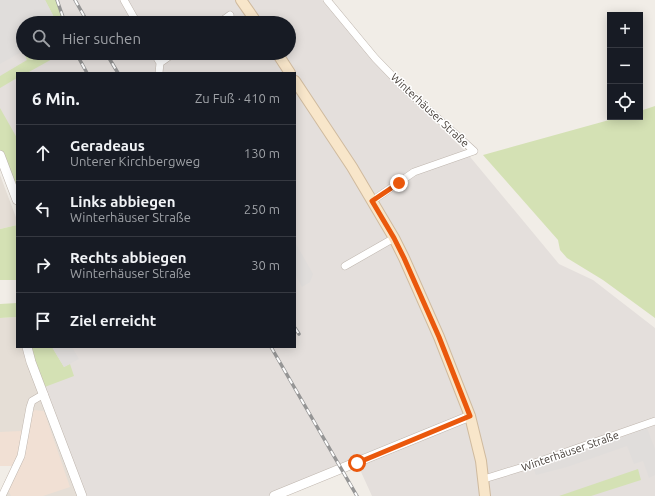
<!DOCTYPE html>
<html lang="de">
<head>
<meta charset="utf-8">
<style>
	:root { --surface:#171b24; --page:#242831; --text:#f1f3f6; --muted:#9ea1a6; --line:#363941 }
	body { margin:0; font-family:Ubuntu,sans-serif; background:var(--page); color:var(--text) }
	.controls { position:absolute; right:12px; top:12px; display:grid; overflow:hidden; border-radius:0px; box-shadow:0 2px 10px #0003 }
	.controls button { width:36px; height:36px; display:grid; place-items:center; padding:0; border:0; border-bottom:1px solid var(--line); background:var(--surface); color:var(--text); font:20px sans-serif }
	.stop { position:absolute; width:12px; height:12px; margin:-9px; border:3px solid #ea580c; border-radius:50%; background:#fff }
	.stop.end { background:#ea580c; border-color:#fff; box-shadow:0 1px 4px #0008 }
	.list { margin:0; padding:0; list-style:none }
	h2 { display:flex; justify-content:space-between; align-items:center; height:52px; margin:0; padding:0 16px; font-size:17px }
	h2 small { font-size:13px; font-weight:400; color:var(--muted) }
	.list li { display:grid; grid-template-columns:26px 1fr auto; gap:12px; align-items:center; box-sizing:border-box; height:56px; padding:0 16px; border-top:1px solid var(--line) }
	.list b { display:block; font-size:15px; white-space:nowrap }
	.list p { margin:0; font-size:13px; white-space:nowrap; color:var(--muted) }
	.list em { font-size:13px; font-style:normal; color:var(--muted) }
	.icon { flex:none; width:22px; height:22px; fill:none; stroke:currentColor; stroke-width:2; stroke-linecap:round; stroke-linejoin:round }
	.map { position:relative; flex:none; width:655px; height:496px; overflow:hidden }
	.search { position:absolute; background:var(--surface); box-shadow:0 2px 10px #0003; left:16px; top:16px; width:280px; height:44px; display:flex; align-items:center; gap:10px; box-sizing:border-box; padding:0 14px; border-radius:22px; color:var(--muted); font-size:15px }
	.panel { position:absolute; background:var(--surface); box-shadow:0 2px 10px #0003; left:16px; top:72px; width:280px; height:276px; border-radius:0px }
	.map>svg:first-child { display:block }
	.residential { fill:#e5ded6 }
	.commercial { fill:#f1e0d4 }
	.industrial { fill:#e4dfdc; fill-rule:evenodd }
	.green { fill:#d4e1b4 }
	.parking { fill:#e0dddb }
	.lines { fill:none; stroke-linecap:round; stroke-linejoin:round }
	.minor-casing { stroke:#bfb6ae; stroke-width:8 }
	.tertiary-casing { stroke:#bfb6ae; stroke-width:10 }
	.secondary-casing { stroke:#cfba9e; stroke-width:12 }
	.minor { stroke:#fff; stroke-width:7 }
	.tertiary { stroke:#fff; stroke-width:9 }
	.secondary { stroke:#f8e6ca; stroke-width:10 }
	.rail-casing { stroke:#959595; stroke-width:3.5 }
	.rail { stroke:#fff; stroke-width:2; stroke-dasharray:6; stroke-linecap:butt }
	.route { stroke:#ea580c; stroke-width:5 }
	.labels { text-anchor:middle; stroke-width:3; stroke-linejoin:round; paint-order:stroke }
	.street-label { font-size:11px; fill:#443d37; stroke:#fff }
</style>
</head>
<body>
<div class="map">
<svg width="655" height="496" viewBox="0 0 655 496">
	<rect width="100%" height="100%" fill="#f1ede7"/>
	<!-- residential -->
	<path class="residential" d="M0,175L17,220V225L0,229Z
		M17,317V347H24L82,496H1L4,483L13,466L0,465V318Z"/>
	<!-- commercial -->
	<path class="commercial" d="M34,410L44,411L70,487L43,496H11L4,483L12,466H0V432L21,431Z"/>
	<!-- industrial -->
	<path class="industrial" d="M0,0H322L373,60L466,152L559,264L593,280L655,328V496H372L357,463L274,496H83L27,347H295V73H17V200L0,155ZM23,23H289V53H23Z"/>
	<!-- green -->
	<path class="green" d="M45,0H57L65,23H57Z
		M24,53H63L27,73H17V78L0,88V76L27,60Z
		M655,106V318L603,280L567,258L560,250L558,240L483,155L620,117H640V111Z
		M0,108L17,138V200L0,155Z
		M17,225V280H0V229Z
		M17,303V317L0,318V304Z
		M27,347H52L64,367L70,364L74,376L42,388Z
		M638,469L641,480L591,496H559Z"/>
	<!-- parking -->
	<path class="parking" d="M0,0H45L57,23H23V51L0,64Z
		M295,242L313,274L310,282L302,287L295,274Z
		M52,347H72L79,359L64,367Z
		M647,428L655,449V475L649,478L643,461L634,464L627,446L567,467L536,475L534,470Z"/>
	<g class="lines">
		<!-- minor casing -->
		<g class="minor-casing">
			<path id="minor" d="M124,0L137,23
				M327,0L375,58L402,86L474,151L414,172L372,201
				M219,23L230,15
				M154,53L160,63L159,73
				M160,63L174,53
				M345,266L394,238
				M484,479L523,467L655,421
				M2,496L21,456L30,407L32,401L44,394"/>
		</g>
		<!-- tertiary casing -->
		<g class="tertiary-casing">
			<path id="tertiary" d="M0,155L17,200
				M27,347L31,362L82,496
				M274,496L470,416"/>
		</g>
		<!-- secondary casing -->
		<g class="secondary-casing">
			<path id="secondary" d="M241,0L257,23
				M277,53L290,73
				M295,81L352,167L394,238L404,258L439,337L470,416L481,461L485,496"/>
		</g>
		<!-- minor -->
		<use href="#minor" class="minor"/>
		<!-- tertiary -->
		<use href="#tertiary" class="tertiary"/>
		<!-- secondary -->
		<use href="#secondary" class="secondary"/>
		<!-- rail casing -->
		<g class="rail-casing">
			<path id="rail" d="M57,0L65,23
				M75,0L88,23
				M76,53L87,73
				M106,53L118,73
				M295,328L299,334
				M271,347L357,496"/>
		</g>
		<!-- rail -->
		<use href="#rail" class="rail"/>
	</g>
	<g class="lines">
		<!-- route -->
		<path class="route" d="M357,463L470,416L439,337L404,258L394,238L372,201L399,183"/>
	</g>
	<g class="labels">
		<!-- street labels -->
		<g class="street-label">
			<text transform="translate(430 110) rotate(43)" y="4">Winterhäuser Straße</text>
			<text transform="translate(570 451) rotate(-19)" y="4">Winterhäuser Straße</text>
		</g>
	</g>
</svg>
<div class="controls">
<button>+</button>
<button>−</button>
<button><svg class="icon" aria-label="locate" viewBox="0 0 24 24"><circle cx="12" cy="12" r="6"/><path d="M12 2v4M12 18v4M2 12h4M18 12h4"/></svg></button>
</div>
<div class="stop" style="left:357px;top:463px"></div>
<div class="stop end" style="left:399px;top:183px"></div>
<div class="search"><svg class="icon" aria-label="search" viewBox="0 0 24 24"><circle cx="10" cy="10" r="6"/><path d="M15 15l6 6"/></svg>Hier suchen</div>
<section class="panel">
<h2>6 Min.<small>Zu Fuß · 410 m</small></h2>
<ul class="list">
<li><svg class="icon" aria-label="ahead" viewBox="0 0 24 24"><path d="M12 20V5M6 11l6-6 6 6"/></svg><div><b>Geradeaus</b><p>Unterer Kirchbergweg</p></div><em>130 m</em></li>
<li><svg class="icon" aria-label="left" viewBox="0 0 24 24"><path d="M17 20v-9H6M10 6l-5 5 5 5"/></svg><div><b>Links abbiegen</b><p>Winterhäuser Straße</p></div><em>250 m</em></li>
<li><svg class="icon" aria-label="right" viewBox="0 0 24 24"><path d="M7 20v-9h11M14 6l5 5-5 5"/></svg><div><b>Rechts abbiegen</b><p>Winterhäuser Straße</p></div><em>30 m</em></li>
<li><svg class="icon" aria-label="arrive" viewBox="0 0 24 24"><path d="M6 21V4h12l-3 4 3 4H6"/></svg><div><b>Ziel erreicht</b></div></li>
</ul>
</section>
</div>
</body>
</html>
